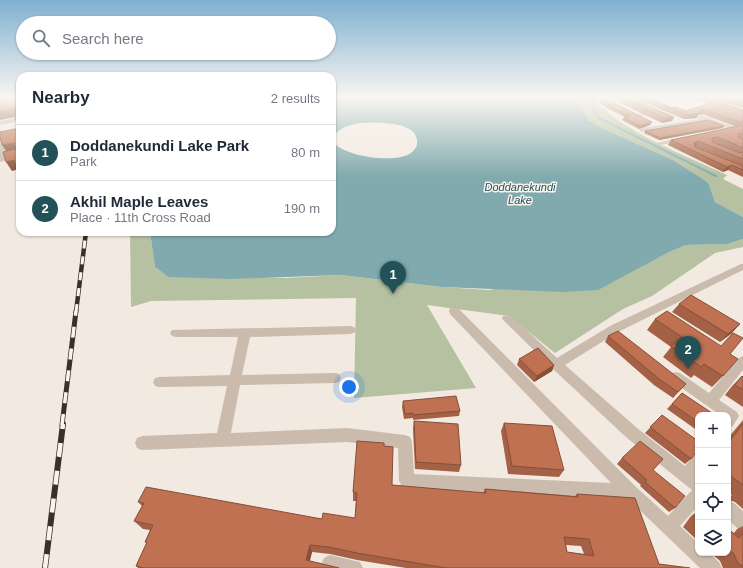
<!DOCTYPE html>
<html lang="en">
<head>
<meta charset="utf-8">
<style>
	:root { --surface:#fff; --page:#f2f2f3; --text:#1f2937; --muted:#747a83; --line:#e0e1e3; --accent:#225258 }
	body { margin:0; font-family:Helvetica,sans-serif; background:var(--page); color:var(--text) }
	.controls { position:absolute; right:12px; bottom:12px; display:grid; overflow:hidden; border-radius:8px; box-shadow:0 1px 3px #0004 }
	.controls button { width:36px; height:36px; display:grid; place-items:center; padding:0; border:0; border-bottom:1px solid var(--line); background:var(--surface); color:var(--text); font:20px sans-serif }
	.you { position:absolute; left:349px; top:387px; width:14px; height:14px; margin:-10px; border:3px solid #fff; border-radius:50%; background:#1a73e8; box-shadow:0 0 0 6px #1a73e833 }
	.badge { display:grid; place-items:center; width:26px; height:26px; border-radius:50%; background:var(--accent); color:#fff; font-size:13px; font-weight:700 }
	.pin { position:absolute; translate:-50% -33px; filter:drop-shadow(0 1px 2px #0008) }
	.pin::after { content:''; position:absolute; top:21px; width:14px; height:12px; background:inherit; clip-path:polygon(0 0,100% 0,50% 100%) }
	.list { margin:0; padding:0; list-style:none }
	h2 { display:flex; justify-content:space-between; align-items:center; height:52px; margin:0; padding:0 16px; font-size:17px }
	h2 small { font-size:13px; font-weight:400; color:var(--muted) }
	.list li { display:grid; grid-template-columns:26px 1fr auto; gap:12px; align-items:center; box-sizing:border-box; height:56px; padding:0 16px; border-top:1px solid var(--line) }
	.list b { display:block; font-size:15px; white-space:nowrap }
	.list p { margin:0; font-size:13px; white-space:nowrap; color:var(--muted) }
	.list em { font-size:13px; font-style:normal; color:var(--muted) }
	.icon { flex:none; width:22px; height:22px; fill:none; stroke:currentColor; stroke-width:2; stroke-linecap:round; stroke-linejoin:round }
	.map { position:relative; flex:none; width:743px; height:568px; overflow:hidden }
	.search { position:absolute; background:var(--surface); box-shadow:0 1px 3px #0004; left:16px; top:16px; width:320px; height:44px; display:flex; align-items:center; gap:10px; box-sizing:border-box; padding:0 14px; border-radius:22px; color:var(--muted); font-size:15px }
	.panel { position:absolute; background:var(--surface); box-shadow:0 1px 3px #0004; left:16px; top:72px; width:320px; height:164px; border-radius:12px }
	.map>svg:first-child { display:block }
	.green { fill:#b5c1a1 }
	.water { fill:#81aaae; fill-rule:evenodd }
	.lines { fill:none; stroke-linecap:round; stroke-linejoin:round }
	.stream { stroke:#81aaae; stroke-width:2 }
	.minor { fill:#cabbad; fill-rule:evenodd }
	.rail-far2-casing { stroke:#38302b; stroke-width:4.5 }
	.rail-far1-casing { stroke:#38302b; stroke-width:5 }
	.rail-casing { stroke:#38302b; stroke-width:6 }
	.rail-far2 { stroke:#faf4ed; stroke-width:3; stroke-dasharray:8; stroke-linecap:butt }
	.rail-far1 { stroke:#faf4ed; stroke-width:3.5; stroke-dasharray:11; stroke-linecap:butt }
	.rail { stroke:#faf4ed; stroke-width:4.5; stroke-dasharray:14; stroke-linecap:butt }
	.wall { fill:#a46146; fill-rule:evenodd }
	.shaded-wall { fill:#864f39 }
	.building { fill:#bf7151; stroke:#864f39; fill-rule:evenodd }
	.labels { text-anchor:middle; stroke-width:3; stroke-linejoin:round; paint-order:stroke }
	.far-water-label { font-size:11px; font-style:italic; fill:#225258; stroke:#faf4ed }
</style>
</head>
<body>
<div class="map">
<svg width="743" height="568" viewBox="0 0 743 568">
	<rect width="100%" height="100%" fill="#f2eae0"/>
	<!-- green -->
	<path class="green" d="M584,97H605L610,100L597,102C625,133 689,157 727,175L723,179L743,189V217L715,202L709,184L703,179L673,160L602,128L589,120L578,104Z
		M130,232H150L155,267L168,277L286,278L341,275L441,287L489,290L667,253L686,245L728,244L743,239V247L715,253L652,296L623,309L555,353L509,316L427,305L476,388L354,398L356,298L151,301L131,307Z"/>
	<!-- water -->
	<path class="water" d="M332,97H584L578,104L589,120L602,128L673,160L703,179L709,184L715,202L743,217V239L728,244L686,245L667,253L598,290L562,292L441,287L341,275L231,279L168,277L155,267L150,232H332ZM360,123C373,123 415,120 417,140C418,145 415,150 411,153C396,164 345,157 333,142C334,129 348,125 360,123Z"/>
	<g class="lines">
		<!-- stream -->
		<path class="stream" d="M595,97L591,107L599,118L716,176"/>
		<!-- minor -->
		<path class="minor" d="M605,99H609L630,110L625,111L605,101Z
			M656,110L659,112L658,113L636,117L633,115Z
			M701,115L743,130V134L707,121L642,132L639,130L642,128L700,119L698,117Z
			M20,117V121L0,125V121Z
			M684,137L687,139L686,140L660,145L657,143Z
			M0,143L3,145L7,156L20,153V157L0,162Z
			M741,264H743V270L618,332L565,365L637,428L685,466L693,456L698,454V473L697,474L698,476V506L680,526L698,543V553H709L719,562L722,568H700L627,498L407,489L402,486L399,481L398,448L347,442L142,450L137,448L135,443L137,438L142,436L217,433L227,386L159,387L155,386L153,382L155,378L159,377L230,375L238,337H176L172,336L170,333L172,330L350,326L354,327L356,330L354,333L350,334L250,337L242,375L335,373L339,374L341,378L339,382L335,383L240,385L231,433L347,428L405,435L410,437L412,442L414,474L611,483L450,314L449,311L450,308H458L635,486L668,516L692,490L627,438L554,370L551,369L549,365L502,319L503,316H511L557,358L610,326Z
			M743,356V370L719,400L737,412L739,416L733,426L728,428V415H720L672,381L670,377L672,373L676,372L680,373L709,393L739,358Z
			M728,501L734,503L743,511V530L737,528L728,519Z
			M330,555L360,562L363,568H323L321,564L324,558Z"/>
		<!-- rail-far2 casing -->
		<g class="rail-far2-casing">
			<path id="rail-far2" d="M76,312L86,232"/>
		</g>
		<!-- rail-far1 casing -->
		<g class="rail-far1-casing">
			<path id="rail-far1" d="M62,425L76,311"/>
		</g>
		<!-- rail casing -->
		<g class="rail-casing">
			<path id="rail" d="M45,568L63,424"/>
		</g>
		<!-- rail-far2 -->
		<use href="#rail-far2" class="rail-far2"/>
		<!-- rail-far1 -->
		<use href="#rail-far1" class="rail-far1"/>
		<!-- rail -->
		<use href="#rail" class="rail"/>
	</g>
	<!-- wall -->
	<path class="wall" d="M606,97H644L672,108L686,111L708,104L688,97H706L743,110V177L728,170L723,172L668,145L671,140L737,127L702,114L698,115L697,118L684,119L633,98H630L674,117L672,121L662,123L610,98ZM695,147H696L741,166Z
		M708,97H730L743,101V108Z
		M732,97H743V100Z
		M601,100L650,125L639,129L622,120L624,117H625L607,108L600,103Z
		M722,128L659,140L644,133L645,131Z
		M679,304L732,333L720,342L672,312Z
		M655,319L730,354L723,376L712,387L694,375L691,378L663,357L671,347L647,330Z
		M608,336L686,384L673,398L654,385L605,342Z
		M519,359L554,365L552,371L534,382L517,365Z
		M742,376L743,377V407L725,395L732,386Z
		M682,393L698,415V431L667,409Z
		M403,401L460,411L459,416L413,420V418L404,419L402,407Z
		M662,415L691,459L685,464L645,433Z
		M743,420V509L735,502L728,500L732,495L728,492V438Z
		M414,421L461,465L459,472L415,469L413,429Z
		M504,423L564,470L559,477L508,474L501,431Z
		M384,446L392,485L483,493L485,489L575,496L577,494L659,564L690,568H406L357,560L330,554L312,552L310,561L339,568H138L136,566L147,543L145,542L150,530L143,529L134,521L142,506L138,502L322,519L355,518L356,501H353V492ZM566,545L581,546L584,554L567,552Z
		M622,458L653,470L675,508L669,512L640,486L641,485L617,464Z
		M698,511V541L683,527L691,516Z
		M743,526V568H723L720,561L711,553H728V529L734,533L737,529Z"/>
	<!-- shaded-wall -->
	<path class="shaded-wall" d="M15,108L20,116L0,120V111Z
		M704,109L702,114L698,115L697,118L684,119L687,115L700,111Z
		M674,117L672,121L662,123L665,118Z
		M652,122L650,125L639,129L640,126Z
		M724,126L722,128L659,140L660,138Z
		M698,141L696,147L691,149L694,143Z
		M14,143L20,152L8,154L2,145Z
		M14,160L20,163V170L19,169L12,171L6,162Z
		M732,165L728,170L723,172L727,167Z
		M740,324L732,333L720,342L728,334Z
		M554,365L552,371L534,382L537,376Z
		M310,545L312,552L308,566L306,560Z"/>
	<!-- building -->
	<path class="building" d="M0,97H20V163L16,164L14,160L6,162L3,152L16,149V144L14,143L2,145L0,138V132L20,128L14,115L17,114V109L15,108L0,111Z
		M620,97H629V98L674,117L665,118Z
		M644,97H648L672,108L676,107L686,111L717,101L704,97H706L743,110V123L704,109L700,111L699,113L687,115Z
		M725,97H730L743,101V103Z
		M605,99L652,122L640,126L624,117L630,116L608,105L601,100Z
		M708,120L724,126L660,138L645,131Z
		M743,125V134L739,133L738,137L743,139V148L718,137L712,138V142L740,153L743,152V159L698,141L694,143L695,147L743,166V170L732,165L727,167L671,140Z
		M691,295L740,324L728,334L679,304Z
		M667,311L721,346L733,333L743,338L730,354L738,359L723,376L704,364L701,367L671,346L682,337L655,319Z
		M618,331L686,384L678,392L659,379L608,336Z
		M538,348L554,365L537,376L519,359Z
		M742,376L743,377V390L735,385Z
		M682,393L715,415H698V422L672,404Z
		M456,396L460,411L413,415V413L405,414L403,401Z
		M662,415L698,441V450L691,459L650,427Z
		M414,421L458,424L461,465L416,462Z
		M504,423L552,426L564,470L512,466Z
		M743,424V485L728,474V443Z
		M357,441L384,443V446L393,447L392,485L486,493L485,489L578,497L577,494L635,498L659,564L690,568H446L357,553L329,547L310,545L306,560L339,568H144L136,566L147,542H145L153,525L134,521L144,503L138,502L146,487L322,519L323,513L355,518L357,493L353,492ZM564,537L589,539L594,556L567,552Z
		M640,441L663,459L653,470L685,496L675,508L645,482L647,480L622,458Z
		M698,514V522L695,519Z
		M728,529L739,538L743,533V567L737,562L734,554L728,549Z"/>
	<!-- sky -->
	<linearGradient id="sky" x2="0" y2="1"><stop stop-color="#7fb0d1"/><stop offset="0.55" stop-color="#f9f6f1"/><stop offset="1" stop-color="#f9f6f1" stop-opacity="0"/></linearGradient>
	<rect width="743" height="177" fill="url(#sky)"/>
	<g class="labels">
		<!-- far-water labels -->
		<g class="far-water-label">
			<text x="520" y="191">Doddanekundi<tspan x="520" dy="13">Lake</tspan></text>
		</g>
	</g>
</svg>
<div class="controls">
<button>+</button>
<button>−</button>
<button><svg class="icon" aria-label="locate" viewBox="0 0 24 24"><circle cx="12" cy="12" r="6"/><path d="M12 2v4M12 18v4M2 12h4M18 12h4"/></svg></button>
<button><svg class="icon" aria-label="layers" viewBox="0 0 24 24"><path d="M12 4l9 5-9 5-9-5zM3 14l9 5 9-5"/></svg></button>
</div>
<div class="you"></div>
<div class="pin badge" style="left:393px;top:294px">1</div>
<div class="pin badge" style="left:688px;top:369px">2</div>
<div class="search"><svg class="icon" aria-label="search" viewBox="0 0 24 24"><circle cx="10" cy="10" r="6"/><path d="M15 15l6 6"/></svg>Search here</div>
<section class="panel">
<h2>Nearby<small>2 results</small></h2>
<ul class="list">
<li><span class="badge">1</span><div><b>Doddanekundi Lake Park</b><p>Park</p></div><em>80 m</em></li>
<li><span class="badge">2</span><div><b>Akhil Maple Leaves</b><p>Place · 11th Cross Road</p></div><em>190 m</em></li>
</ul>
</section>
</div>
</body>
</html>
